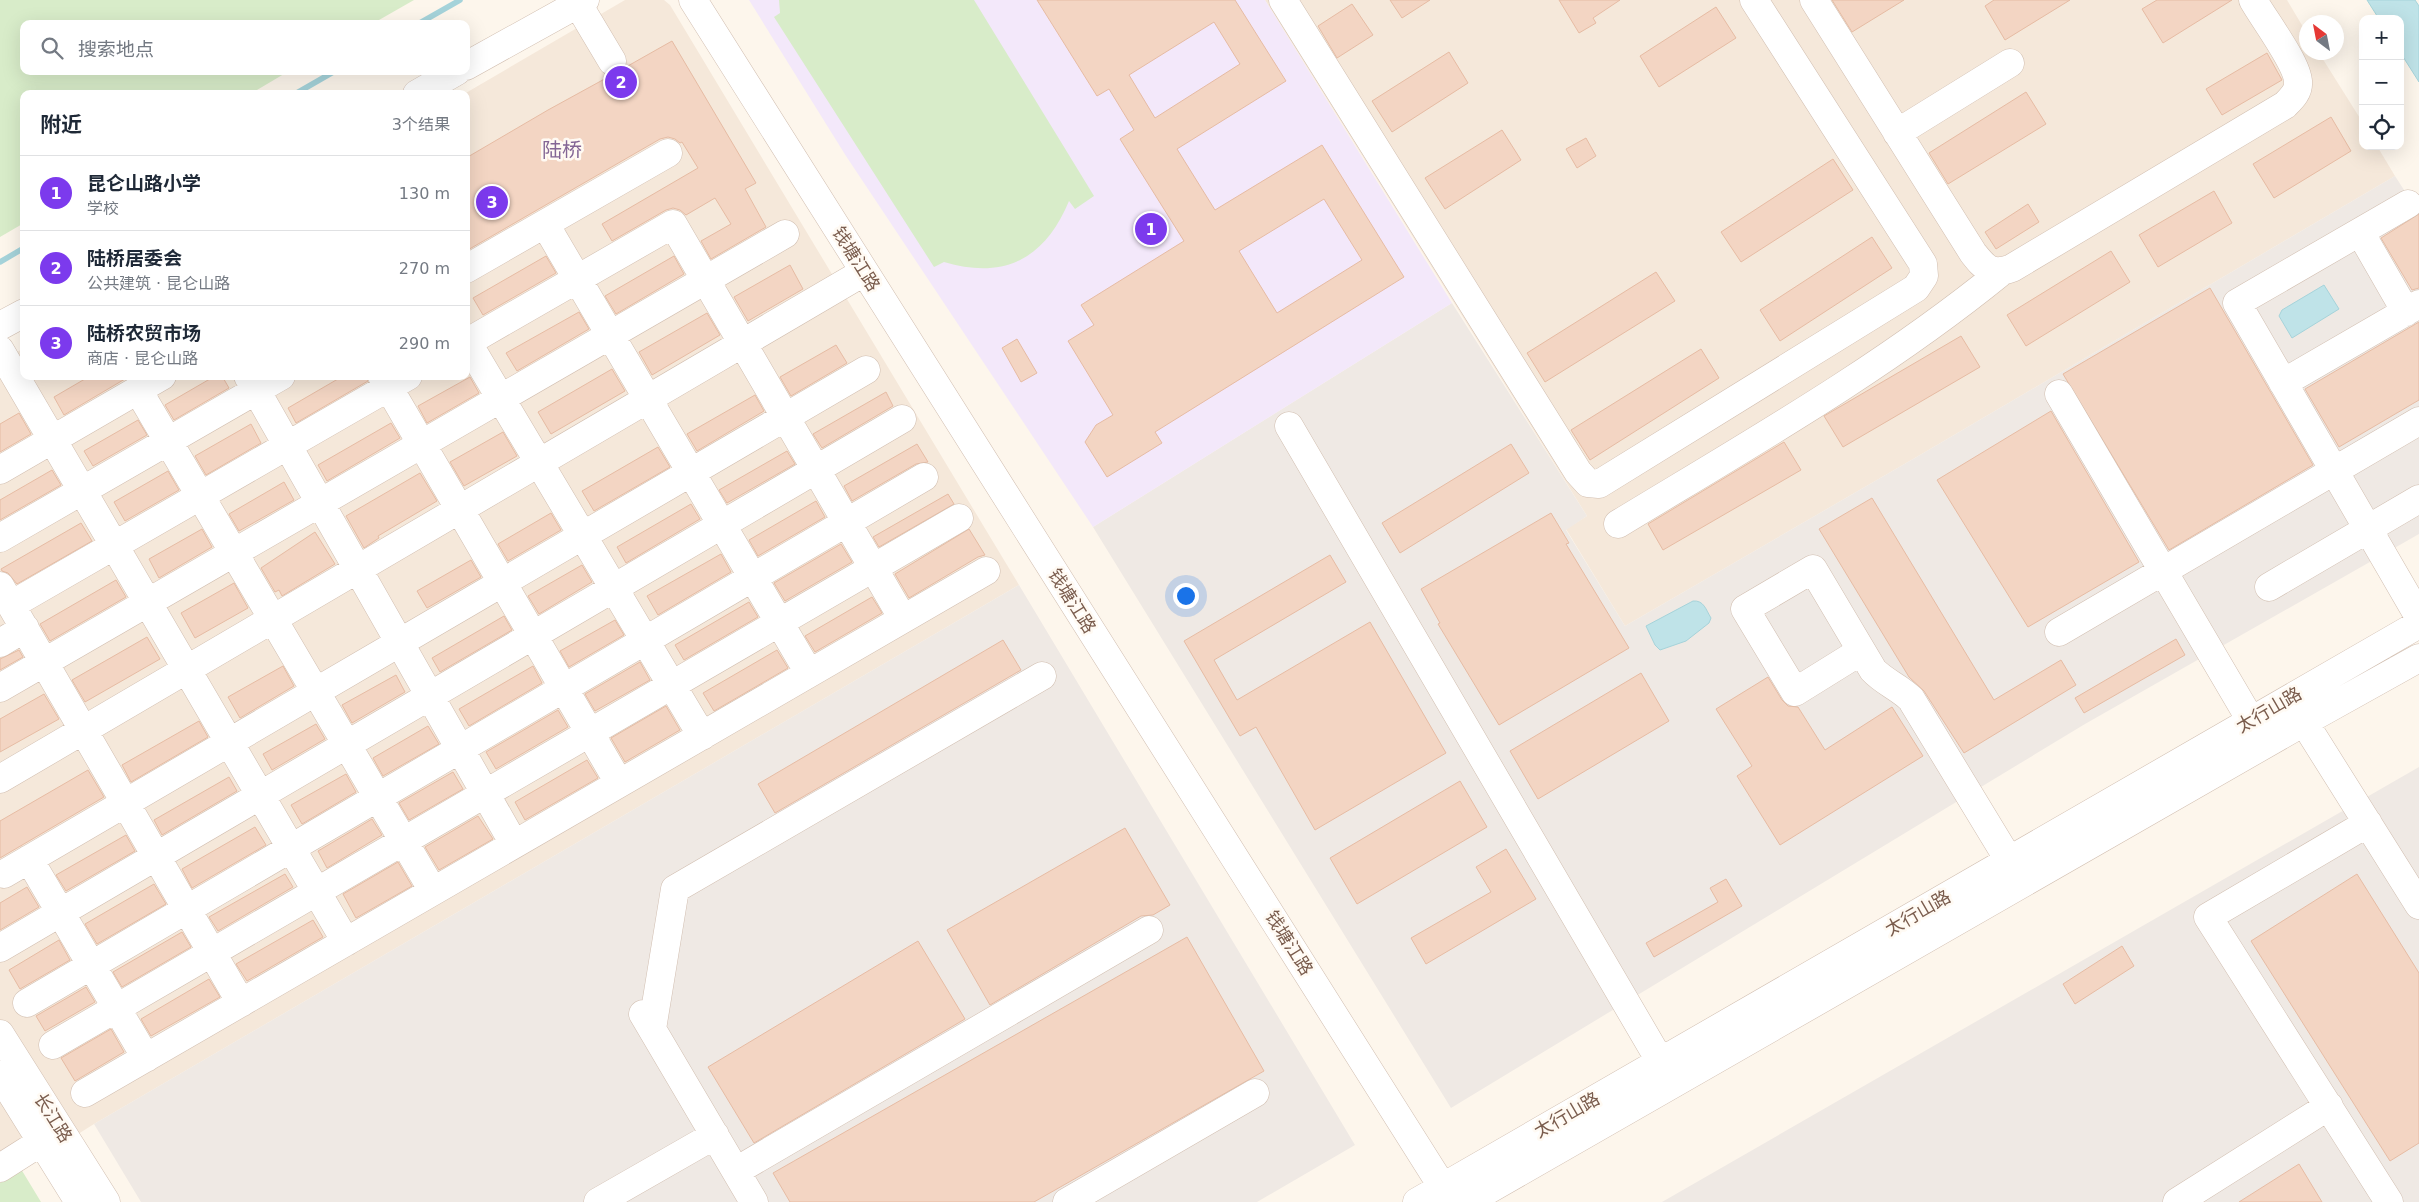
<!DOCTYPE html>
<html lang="zh">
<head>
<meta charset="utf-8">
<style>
	:root { --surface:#fff; --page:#f6f6f7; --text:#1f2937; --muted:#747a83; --line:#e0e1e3; --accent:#7c3aed }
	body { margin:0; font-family:"DejaVu Sans","Noto Sans SC",sans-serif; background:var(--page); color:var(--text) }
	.controls { position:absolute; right:15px; top:15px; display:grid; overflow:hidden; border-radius:10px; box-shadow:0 5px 20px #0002 }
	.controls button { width:45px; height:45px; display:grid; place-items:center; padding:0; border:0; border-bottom:1px solid var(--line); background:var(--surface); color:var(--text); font:25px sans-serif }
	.compass { position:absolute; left:2299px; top:15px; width:45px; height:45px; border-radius:50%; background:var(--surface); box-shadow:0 5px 20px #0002; rotate:328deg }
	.you { position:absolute; left:1185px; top:595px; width:18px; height:18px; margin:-12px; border:4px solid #fff; border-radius:50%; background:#1a73e8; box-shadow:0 0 0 8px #1a73e833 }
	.badge { display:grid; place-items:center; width:32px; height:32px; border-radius:50%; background:var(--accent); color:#fff; font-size:16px; font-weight:700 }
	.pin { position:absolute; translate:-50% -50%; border:2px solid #fff; box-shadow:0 1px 5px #0006 }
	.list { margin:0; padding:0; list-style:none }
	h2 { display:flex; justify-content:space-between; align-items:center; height:65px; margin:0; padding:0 20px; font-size:21px }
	h2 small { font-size:16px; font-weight:400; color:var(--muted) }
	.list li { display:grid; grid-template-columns:32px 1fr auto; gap:15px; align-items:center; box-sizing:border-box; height:75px; padding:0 20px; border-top:1px solid var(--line) }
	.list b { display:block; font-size:19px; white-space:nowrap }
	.list p { margin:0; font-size:16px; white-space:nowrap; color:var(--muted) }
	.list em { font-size:16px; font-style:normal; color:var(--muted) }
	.icon { flex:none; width:28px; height:28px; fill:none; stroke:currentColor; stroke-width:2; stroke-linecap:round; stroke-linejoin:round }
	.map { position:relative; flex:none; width:2419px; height:1202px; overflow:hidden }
	.search { position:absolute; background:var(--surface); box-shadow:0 5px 20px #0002; left:20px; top:20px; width:450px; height:55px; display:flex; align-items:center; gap:12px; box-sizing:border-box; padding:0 18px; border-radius:10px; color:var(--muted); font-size:19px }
	.panel { position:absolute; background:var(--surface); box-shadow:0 5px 20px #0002; left:20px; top:90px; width:450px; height:290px; border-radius:10px }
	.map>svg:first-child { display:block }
	.residential { fill:#f5e8da }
	.industrial { fill:#efe9e4 }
	.education { fill:#f3e8fa }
	.green { fill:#d8ecc9 }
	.water { fill:#bfe3e8; stroke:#a5d3da }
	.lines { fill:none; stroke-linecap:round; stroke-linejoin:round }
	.stream { stroke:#a5d3da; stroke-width:5.5 }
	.building { fill:#f3d5c3; stroke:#e6bba3; fill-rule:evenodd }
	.minor-casing { stroke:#d1beb0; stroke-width:29 }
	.minor { stroke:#fff; stroke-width:28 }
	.labels { text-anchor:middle; stroke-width:5; stroke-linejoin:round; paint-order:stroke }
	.street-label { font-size:18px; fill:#7a5c4d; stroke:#fffaf3 }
	.quarter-label { font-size:20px; fill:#846695; stroke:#fffaf3 }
</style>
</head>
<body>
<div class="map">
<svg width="2419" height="1202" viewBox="0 0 2419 1202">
	<rect width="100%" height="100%" fill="#fdf6ec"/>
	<!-- residential -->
	<path class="residential" d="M625,0H664L670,5L1019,585L94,1124L0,1183V362L24,348V376H466V94H464Z
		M1265,0H2287L2306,32V52L2319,53L2363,123V146H2377L2395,176L1920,455L1625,626L1566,529L1587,516Z"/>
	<!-- industrial -->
	<path class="industrial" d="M2395,176L2419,213V534L2085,724L1451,1108L1093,527L1452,303L1587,516L1566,530L1625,626L1920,455Z
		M1019,585L1355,1145L1257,1202H141L94,1124Z
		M2419,767V1202H1662Z"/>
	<!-- education -->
	<path class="education" d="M749,0H1265L1452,303L1093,527L846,156Z"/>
	<!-- green -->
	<path class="green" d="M0,0H414L372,24H24V71H289L250,94H24V223L0,237Z
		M779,0H974L1094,196L1075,209L1069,201C1045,259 1004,280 944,262L934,267L774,17L780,13Z
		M21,1169L41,1202H0V1183Z"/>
	<!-- water -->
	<path class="water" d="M2367,0H2415L2419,6V82L2400,52V19H2379Z
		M2324,285L2339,309L2292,338L2279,316L2282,310Z
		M1693,601C1704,600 1706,610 1711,618L1709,623L1686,641L1660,650L1655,645L1646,626Z"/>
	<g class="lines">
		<!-- stream -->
		<path class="stream" d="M418,24L460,0
			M295,94L335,71
			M0,262L24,248"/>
	</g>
	<!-- building -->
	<path class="building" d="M1037,0H1235L1286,81L1177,149L1215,210L1322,145L1404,277L1155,432L1162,443L1107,477L1085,442L1096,425L1113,415L1068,341L1094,325L1081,305L1184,241L1120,139L1134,130L1109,89L1097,96ZM1214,22L1240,64L1155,118L1129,75ZM1324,199L1362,260L1277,313L1239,251Z
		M1390,0H1430L1402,18Z
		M1559,0H1620L1593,18L1596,23L1579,33Z
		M1832,0H1904L1852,32Z
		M1994,0H2070L2005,40L1985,6Z
		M2157,0H2232L2163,43L2142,9Z
		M1352,4L1373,35L1337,58L1318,26Z
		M1716,7L1736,38L1659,87L1640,56Z
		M672,41L756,183L745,189L766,227L711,259L701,241L731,224L715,198L686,215L680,210L673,208L666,210L612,241L602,224L698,168L682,142L680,143L675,139L668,137L660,139L466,251V158L548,110L610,76L620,75L626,67Z
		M1449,52L1468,83L1392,132L1372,101Z
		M2267,53L2282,80L2222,115L2206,89Z
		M2026,92L2046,124L1948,184L1929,153Z
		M2331,117L2351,151L2274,198L2253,164Z
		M1502,130L1521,160L1445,209L1425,178Z
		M1586,138L1596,156L1577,168L1566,149Z
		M1833,159L1853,190L1741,262L1721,232Z
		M2214,191L2232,223L2158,267L2139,235Z
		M2028,204L2039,222L1996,249L1985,232Z
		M2419,214V288L2412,290L2381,238Z
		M1872,237L1892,268L1780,341L1760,310Z
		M2111,251L2130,282L2026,346L2007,315Z
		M546,256L556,273L483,315L473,298Z
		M674,256L684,274L616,314L605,296Z
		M790,265L803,289L748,321L734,297Z
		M1656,272L1675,301L1545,382L1527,353Z
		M2210,288L2313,465L2169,550L2063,374Z
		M579,312L589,329L517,371L506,353Z
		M707,313L720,335L652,375L639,352Z
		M2419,322V400L2339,447L2305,389Z
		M1961,336L1980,367L1843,447L1824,416Z
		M1017,339L1037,373L1021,382L1002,348Z
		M836,345L847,363L791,396L780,377Z
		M1701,349L1719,378L1590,460L1571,430Z
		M612,369L625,391L551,434L538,412Z
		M90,376H130L64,415L54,397Z
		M215,376H222L229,388L174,420L165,405Z
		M343,376H366L368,381L296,423L288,408Z
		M470,377L479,393L427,423L418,406Z
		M886,392L893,406L822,448L813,434Z
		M755,395L764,411L697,451L687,434Z
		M2051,411L2139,562L2028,627L1937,480Z
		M19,413L31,434L0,452V424Z
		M138,420L147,435L93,466L84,451Z
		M391,423L400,438L327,481L318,465Z
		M251,424L261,443L206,475L195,456Z
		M503,432L517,456L464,486L450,462Z
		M1784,442L1801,470L1663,550L1648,524Z
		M917,444L928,462L916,464L852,501L844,486Z
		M1511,444L1529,473L1400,553L1382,523Z
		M658,447L670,467L594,511L582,491Z
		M787,451L795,464L727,503L719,490Z
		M52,470L61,485L0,520V500Z
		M168,471L179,490L125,521L114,502Z
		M420,473L437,501L378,536L379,538L364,548L346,516Z
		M284,482L294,500L239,531L229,514Z
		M948,494L954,504L879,547L873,537Z
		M1872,498L1994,700L2061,660L2076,685L1964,753L1924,691L1909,677L1819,529Z
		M816,501L825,517L758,556L749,540Z
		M691,504L700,519L626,563L617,547Z
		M551,513L561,530L508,561L498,544Z
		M1551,513L1569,543L1566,544L1629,648L1499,725L1438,624L1440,623L1421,589Z
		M81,523L92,541L17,584L8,573L2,571L1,569Z
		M202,529L212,547L159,578L149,559Z
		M969,529L985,555L978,557L909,598L895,574Z
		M315,532L335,564L282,596L279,590L275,592L261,568Z
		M841,544L852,562L785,601L774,583Z
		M721,554L731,572L658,615L647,596Z
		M1330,555L1346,582L1214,660L1237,700L1370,622L1446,753L1315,830L1256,727L1240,736L1184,641Z
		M471,560L481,577L427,608L417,591Z
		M582,565L592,582L539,614L528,596Z
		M116,580L126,597L50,641L40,624Z
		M234,583L248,608L195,638L181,613Z
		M872,597L882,613L815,652L805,636Z
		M749,602L758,617L684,660L675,645Z
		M504,616L512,630L440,672L432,658Z
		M615,620L624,635L569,667L560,651Z
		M147,637L160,659L85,702L72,680Z
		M2176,639L2185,655L2084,713L2075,698Z
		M1003,640L1021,670L775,813L758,784Z
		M19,650L23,657L0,670V659Z
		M777,650L788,668L714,711L703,693Z
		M640,662L650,680L595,711L585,694Z
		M283,666L294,686L240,718L228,697Z
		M533,666L542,683L469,726L459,709Z
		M1641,673L1669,721L1538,799L1510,751Z
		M396,675L405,692L352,723L342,705Z
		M1768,677L1782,700L1788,706L1798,707L1825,750L1892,707L1923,756L1780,845L1737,776L1752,766L1716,709Z
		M44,694L59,719L0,752V719Z
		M666,706L680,730L625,762L611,738Z
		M558,710L568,727L496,769L486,752Z
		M199,721L208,737L131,782L122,765Z
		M316,724L325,739L272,770L263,754Z
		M428,726L439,744L383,776L373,758Z
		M587,760L598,778L525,820L515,802Z
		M88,770L104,797L0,858V821Z
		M453,772L463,789L409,820L399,803Z
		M346,774L356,792L302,824L291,805Z
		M229,777L237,791L162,835L154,820Z
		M1460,781L1487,827L1357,904L1330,858Z
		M478,816L493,839L439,870L425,847Z
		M372,819L382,835L327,868L318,851Z
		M255,827L266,845L192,888L182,869Z
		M1125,828L1170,905L1153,915L1141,916L990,1005L947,930Z
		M126,835L135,851L66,891L56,875Z
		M1506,849L1536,899L1426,964L1411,938L1491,892L1476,867Z
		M398,862L412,886L356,918L343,894Z
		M285,874L293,887L218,931L209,917Z
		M2357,874L2419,973V1143L2390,1161L2251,941Z
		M1726,879L1742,906L1654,957L1646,943L1718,902L1710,888Z
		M154,884L166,904L97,944L85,924Z
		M27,887L39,907L0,930V903Z
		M313,920L323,937L247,981L236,964Z
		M182,932L191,947L122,987L113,972Z
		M1187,937L1264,1071L1034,1202H790L773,1173Z
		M59,940L70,960L20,989L9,970Z
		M918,941L965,1019L754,1143L708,1067Z
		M2122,946L2134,966L2075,1004L2063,984Z
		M209,979L220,997L151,1036L141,1019Z
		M86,987L95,1002L45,1031L36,1016Z
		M111,1029L124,1052L75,1081L61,1058Z
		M2299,1164L2322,1202H2239Z"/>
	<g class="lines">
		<!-- minor casing -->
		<g class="minor-casing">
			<path id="minor" d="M693,0L1452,1202
				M1283,0L1578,472L1588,483L1599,484L1916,288L1924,276L1923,264L1754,0
				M1814,0L1973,253C1985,268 1991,276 2012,268L2285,105C2291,99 2299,92 2298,82C2298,64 2263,18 2253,0
				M578,4L612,61
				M466,66L585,0
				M417,94L457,71
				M1897,133L2010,63
				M2408,204L2237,303L2419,617
				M545,224L809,673
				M2360,232L2406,312
				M466,269L668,153
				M0,326L24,313
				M466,340L702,736
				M466,343L673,224L903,619
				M0,350L346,942
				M248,376L514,844
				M382,376L619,783
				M2283,383L2419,304
				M138,390L433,891
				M2059,394L2260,736
				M1289,426L1670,1078
				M0,470L162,376
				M1618,524C1748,445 1882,369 2000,273
				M0,538L281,376
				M0,586L241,1003
				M2269,587L2419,499
				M11,605L408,376
				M2059,632L2419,421
				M0,643L25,628
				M1861,651L1795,692L1745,609L1813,569L1873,670C1884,682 1899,687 1911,699L2018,875
				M0,688L785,234
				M2304,722L2419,905
				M0,779L864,272
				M2368,823L2208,917L2389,1202
				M29,859L146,1058
				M4,874L866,370
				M0,948L902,419
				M27,1003L924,477
				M643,1014L754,1202
				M652,1029L675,889L1042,676
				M0,1034L106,1202
				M53,1045L959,518
				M0,1075L79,1202
				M85,1093L986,571
				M0,1168L41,1142
				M736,1171L1149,930
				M598,1202L715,1135
				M1067,1202L1255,1093
				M1417,1202L2419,624
				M1467,1202L2304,722L2419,658
				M2177,1202L2329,1106"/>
		</g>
		<!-- minor -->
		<use href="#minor" class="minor"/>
	</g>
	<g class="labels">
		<!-- street labels -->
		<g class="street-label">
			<text transform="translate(856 259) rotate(58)" y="6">钱塘江路</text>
			<text transform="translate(1072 601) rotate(58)" y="6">钱塘江路</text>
			<text transform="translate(2269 710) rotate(-30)" y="6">太行山路</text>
			<text transform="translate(1918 913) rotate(-30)" y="6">太行山路</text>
			<text transform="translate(1289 943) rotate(58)" y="6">钱塘江路</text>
			<text transform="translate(1567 1115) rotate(-30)" y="6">太行山路</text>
			<text transform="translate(53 1118) rotate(58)" y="6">长江路</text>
		</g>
		<!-- quarter labels -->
		<g class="quarter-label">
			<text x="562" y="157">陆桥</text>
		</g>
	</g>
</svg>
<div class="controls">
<button>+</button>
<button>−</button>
<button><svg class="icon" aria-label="locate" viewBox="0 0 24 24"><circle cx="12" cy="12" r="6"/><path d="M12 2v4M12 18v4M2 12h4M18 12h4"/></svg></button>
</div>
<svg class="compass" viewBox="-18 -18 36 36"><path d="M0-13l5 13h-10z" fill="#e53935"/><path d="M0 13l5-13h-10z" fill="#747a83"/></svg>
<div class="you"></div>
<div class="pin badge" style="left:1151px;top:229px">1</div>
<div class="pin badge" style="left:621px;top:82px">2</div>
<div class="pin badge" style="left:492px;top:202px">3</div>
<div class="search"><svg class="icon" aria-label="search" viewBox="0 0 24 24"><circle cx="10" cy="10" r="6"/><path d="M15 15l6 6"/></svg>搜索地点</div>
<section class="panel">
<h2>附近<small>3个结果</small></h2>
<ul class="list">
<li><span class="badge">1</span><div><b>昆仑山路小学</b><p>学校</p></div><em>130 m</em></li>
<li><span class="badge">2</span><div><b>陆桥居委会</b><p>公共建筑 · 昆仑山路</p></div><em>270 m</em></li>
<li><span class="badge">3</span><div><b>陆桥农贸市场</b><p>商店 · 昆仑山路</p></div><em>290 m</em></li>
</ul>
</section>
</div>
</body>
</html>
